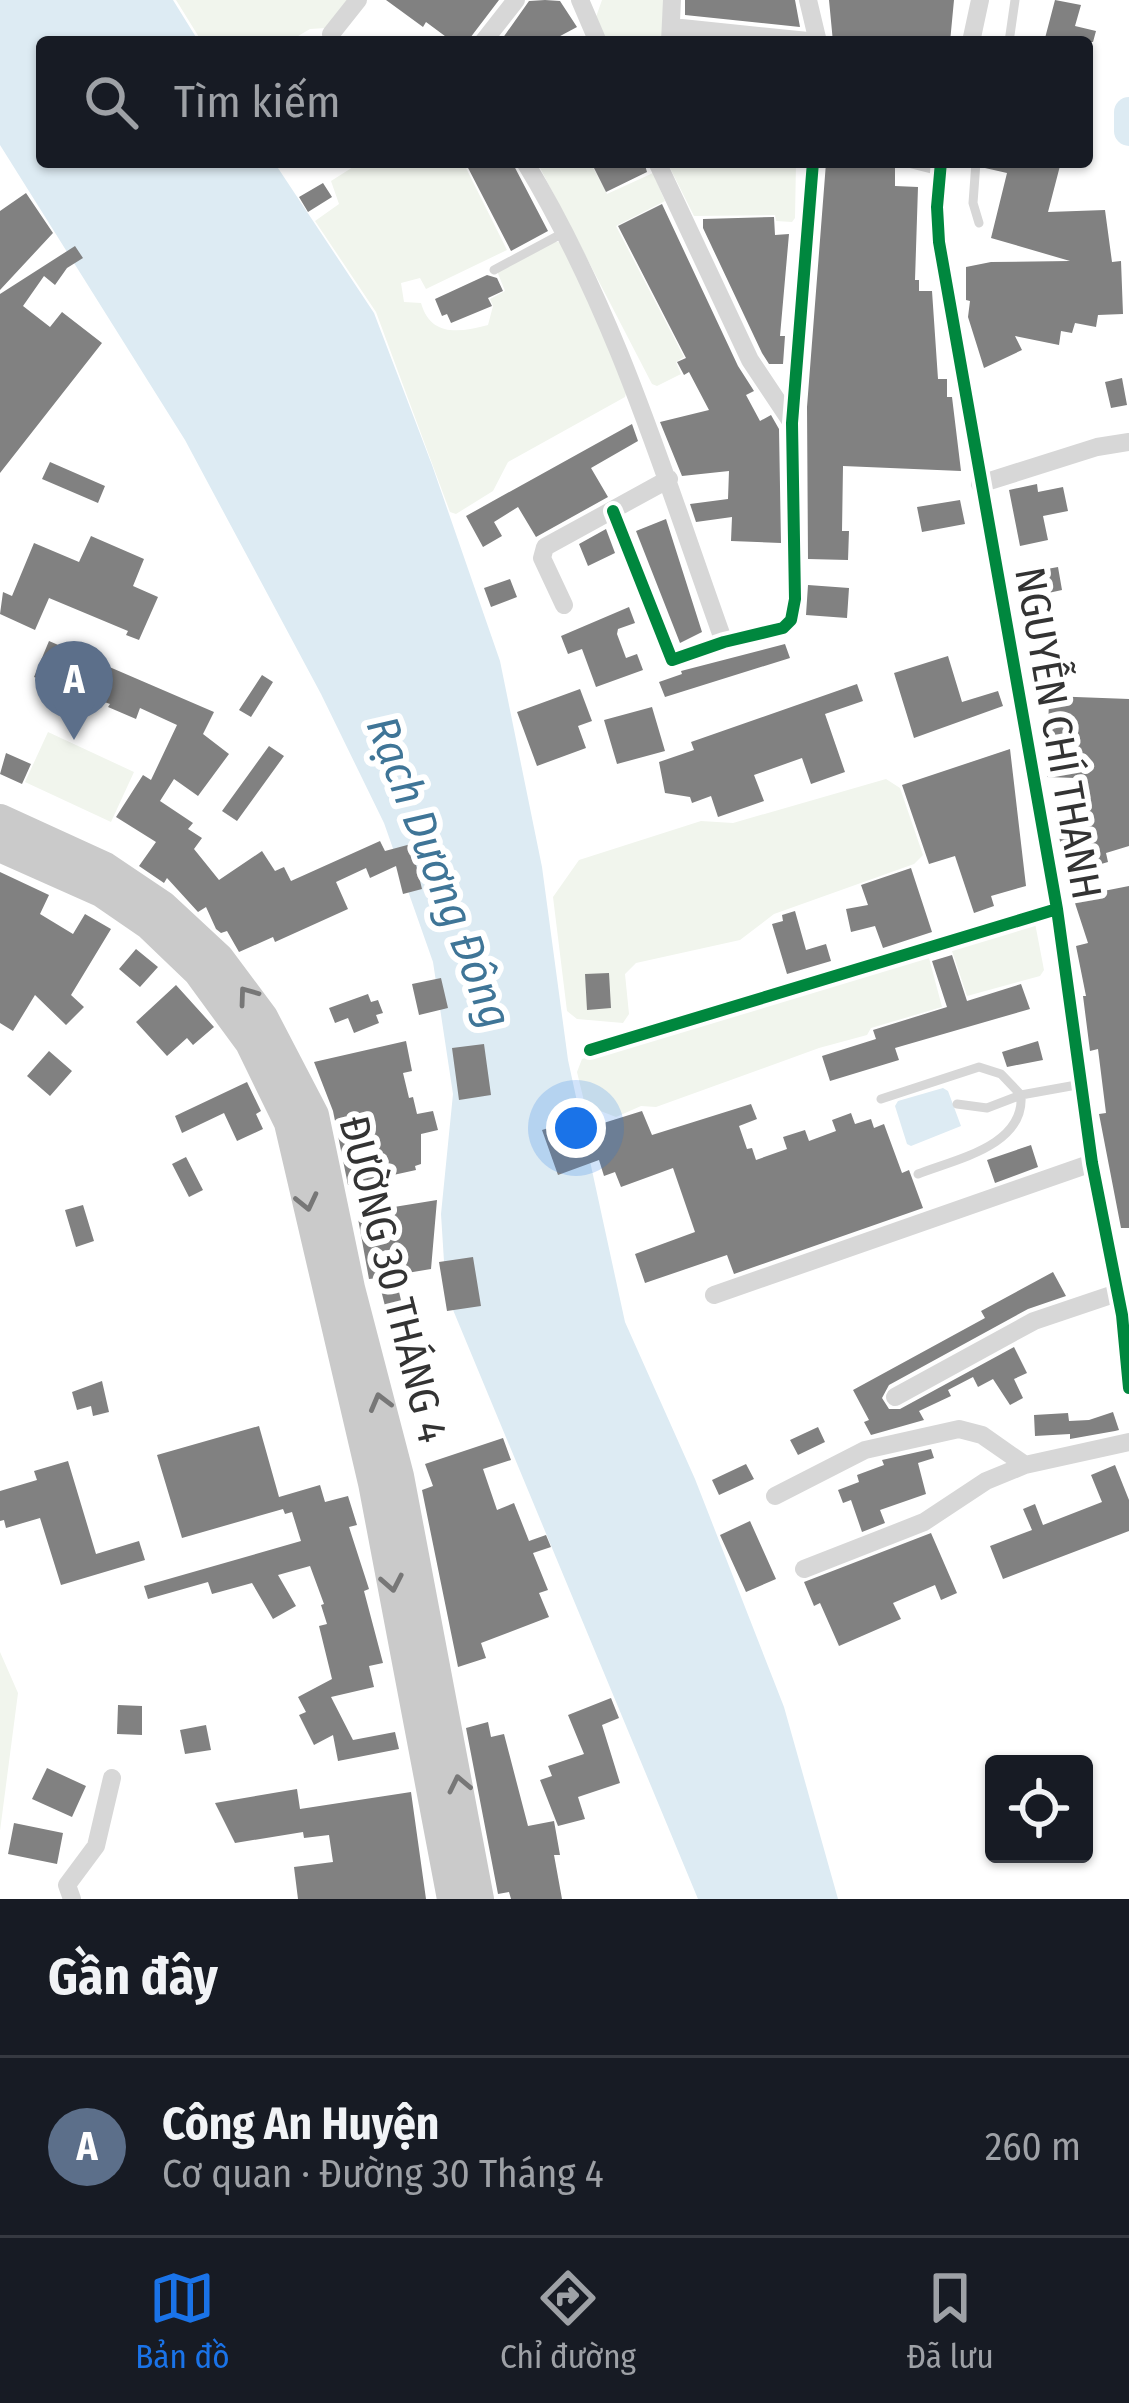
<!DOCTYPE html>
<html lang="vi">
<head>
<meta charset="utf-8">
<style>
	:root { --surface:#171b24; --page:#20242c; --text:#f1f3f6; --muted:#9ea1a6; --line:#363941; --accent:#1a73e8 }
	body { margin:0; font-family:"Fira Sans Condensed",sans-serif; background:var(--page); color:var(--text) }
	.controls { position:absolute; right:36px; bottom:36px; display:grid; overflow:hidden; border-radius:12px; box-shadow:0 3px 9px #0004 }
	.controls button { width:108px; height:108px; display:grid; place-items:center; padding:0; border:0; border-bottom:3px solid var(--line); background:var(--surface); color:var(--text); font:60px sans-serif }
	.you { position:absolute; left:576px; top:1128px; width:42px; height:42px; margin:-30px; border:9px solid #fff; border-radius:50%; background:#1a73e8; box-shadow:0 0 0 18px #1a73e833 }
	.badge { display:grid; place-items:center; width:78px; height:78px; border-radius:50%; background:var(--accent); color:#fff; font-size:39px; font-weight:700 }
	.pin { position:absolute; translate:-50% -99px; filter:drop-shadow(0 3px 6px #0008) }
	.pin::after { content:''; position:absolute; top:63px; width:42px; height:36px; background:inherit; clip-path:polygon(0 0,100% 0,50% 100%) }
	.list { margin:0; padding:0; list-style:none }
	h2 { display:flex; justify-content:space-between; align-items:center; height:156px; margin:0; padding:0 48px; font-size:51px }
	h2 small { font-size:39px; font-weight:400; color:var(--muted) }
	.list li { display:grid; grid-template-columns:78px 1fr auto; gap:36px; align-items:center; box-sizing:border-box; height:180px; padding:0 48px; border-top:3px solid var(--line) }
	.list b { display:block; font-size:45px; white-space:nowrap }
	.list p { margin:0; font-size:39px; white-space:nowrap; color:var(--muted) }
	.list em { font-size:39px; font-style:normal; color:var(--muted) }
	.icon { flex:none; width:66px; height:66px; fill:none; stroke:currentColor; stroke-width:2; stroke-linecap:round; stroke-linejoin:round }
	.map { position:relative; flex:none; width:1129px; height:1899px; overflow:hidden }
	.search { position:absolute; background:var(--surface); box-shadow:0 3px 9px #0004; left:36px; right:36px; top:36px; height:132px; display:flex; align-items:center; gap:30px; box-sizing:border-box; padding:0 42px; border-radius:12px; color:var(--muted); font-size:45px }
	.sheet { height:336px; background:var(--surface) }
	nav { display:flex; justify-content:space-around; align-items:center; box-sizing:border-box; height:168px; border-top:3px solid var(--line); background:var(--surface); font-size:33px; color:var(--muted) }
	nav a { display:grid; justify-items:center; gap:6px }
	nav .on { color:var(--accent) }
	.map>svg:first-child { display:block }
	.green { fill:#f1f5ed }
	.water { fill:#ddebf3 }
	.lines { fill:none; stroke-linecap:round; stroke-linejoin:round }
	.river { stroke:#ddebf3; stroke-width:30 }
	.building { fill:#818181 }
	.lane { stroke:#d7d7d7; stroke-width:9 }
	.street { stroke:#d7d7d7; stroke-width:18 }
	.primary { stroke:#cacaca; stroke-width:30 }
	.cycleway-casing { stroke:#fff; stroke-width:20 }
	.cycleway { stroke:#00873e; stroke-width:12 }
	.oneway { stroke:#777 }
	.labels { text-anchor:middle; stroke-width:12; stroke-linejoin:round; paint-order:stroke }
	.street-label { font-size:42px; fill:#333; stroke:#fff }
	.water-label { font-size:45px; font-style:italic; fill:#3f7597; stroke:#fff }
</style>
</head>
<body>
<div class="map">
<svg width="1129" height="1899" viewBox="0 0 1129 1899">
	<rect width="100%" height="100%" fill="#fff"/>
	<!-- green -->
	<path class="green" d="M176,0H348L326,28L310,29L288,42H202Z
		M602,0H665L663,42H607L596,17Z
		M361,162H463L507,250L426,289L420,278L401,283L404,302L421,303C431,338 461,332 488,325L493,306L490,299L505,291L497,271L553,241L563,243L628,384L625,397L508,462L493,491L456,514L450,512L376,312L315,221L339,204L331,181Z
		M537,162H590L607,194L653,173L665,201L616,226L684,357L676,362L681,374L657,386L652,384Z
		M667,162H796L795,218L792,222L776,221L775,215L694,216Z
		M48,732L134,772L111,822L25,782Z
		M886,779L900,788L923,855L914,864L774,914L740,940L636,963L625,974L629,1014L623,1023L577,1019L567,1011L553,897L579,860L701,821L733,823Z
		M1035,923L1044,970L1040,976L967,996L951,948Z
		M916,954L929,958L942,1007L871,1028L867,1035L819,1048L656,1107L641,1106L616,1117L585,1105L577,1072L582,1059Z
		M0,1652L18,1693L0,1831Z"/>
	<!-- water -->
	<path class="water" d="M0,0H173L199,42H42V162H274L374,313L432,465L500,661L542,867L568,1060L625,1322L695,1479L784,1707L838,1899H698L446,1293L441,1214L453,1094L433,962L384,823L321,694L185,440L0,145Z
		M943,1088L948,1091L961,1126L911,1146L907,1144L895,1106L898,1101Z"/>
	<g class="lines">
		<!-- river -->
		<path class="river" d="M1129,112V131"/>
	</g>
	<!-- building -->
	<path class="building" d="M386,0H499L467,42H453L426,22L423,27Z
		M545,0L560,1L577,27L549,42H500L529,1Z
		M685,0H795L800,27L685,15Z
		M829,0H954L950,42H833Z
		M1055,0L1081,5L1075,26L1096,31L1093,42H1044Z
		M465,162H512L548,231L511,251Z
		M591,162H644L647,172L606,192Z
		M870,162H895V186L918,187L915,280H919V291H932L938,379H947V397H952L961,471L843,466L842,531H849L848,560L808,559L807,407L826,163Z
		M985,162H1061L1048,212L1105,210L1112,262L1121,261L1123,314L1098,315L1096,327L1075,323L1072,333L1061,331L1059,345L1015,336L1022,350L984,368L968,317L970,301L966,300V267L991,262L1070,261L991,238L1007,173L985,168Z
		M323,183L332,197L308,212L299,197Z
		M26,193L53,233L0,290V211Z
		M662,204L738,366L754,391L746,395L760,421L771,415L779,429L781,543L731,541L732,517L696,522L690,504L728,499L729,471L682,476L660,422L709,410L689,372L684,375L677,362L686,358L618,226Z
		M774,217L775,235L789,234L780,336H785L783,364H769L762,353L703,228V219Z
		M75,246L83,258L67,268L55,285L44,276L23,306L50,327L62,312L102,343L0,473V294Z
		M487,275L497,278L503,291L488,298L492,306L451,323L447,314L442,316L435,299Z
		M1122,378L1127,405L1111,408L1105,382Z
		M632,424L638,441L591,468L608,497L536,537L518,507L494,522L502,536L483,547L466,516Z
		M50,462L105,486L98,503L42,479Z
		M1037,484L1038,492L1063,487L1068,511L1043,516L1048,540L1020,546L1009,490Z
		M960,500L965,524L922,532L917,507Z
		M666,519L702,632L680,643L636,531Z
		M606,529L615,553L588,566L579,544Z
		M91,536L144,559L133,586L158,597L139,640L126,635L128,631L49,598L35,630L0,614L3,592L12,596L34,543L79,562Z
		M1058,567L1062,590L1030,597L1025,573Z
		M510,579L517,597L491,607L484,588Z
		M808,585L849,588L847,618L806,615Z
		M629,607L635,623L618,629L617,634L626,658L637,654L643,670L596,687L582,649L568,654L561,636Z
		M49,641L214,712L203,734L229,754L198,796L174,779L160,801L193,823L188,829L202,838L194,849L219,880L262,851L275,871L284,867L291,881L380,841L385,851L411,844L422,889L403,894L396,866L370,878L366,868L336,882L348,909L275,942L273,937L239,952L227,931L221,933L216,929L206,907L198,912L167,878L164,883L139,866L156,842L116,817L143,775L151,780L177,725L140,708L136,719L108,707L110,704L34,677Z
		M785,644L790,658L665,697L659,682L682,674L681,671Z
		M948,656L962,702L998,691L1003,706L914,738L894,673Z
		M262,675L273,682L251,717L239,710Z
		M857,684L863,701L825,714L845,772L811,784L802,758L754,775L764,801L718,817L711,796L692,803L690,797L665,793L659,762L694,750L691,742Z
		M580,689L592,721L578,726L586,748L537,766L517,712Z
		M1049,696L1129,699V846L1106,853L1108,862L1067,874L1055,818L1077,811V793L1075,778L1047,777Z
		M652,707L665,751L617,764L604,720Z
		M269,746L284,756L237,821L222,811Z
		M1010,749L1026,886L991,896L994,906L974,913L955,856L929,864L902,785Z
		M6,753L31,764L22,784L0,774Z
		M911,868L932,932L883,948L875,926L851,932L846,909L868,905L861,885Z
		M0,872L49,895L40,914L73,934L85,914L111,929L71,995L84,1007L66,1025L35,995L13,1031L0,1023Z
		M1129,886V1228H1121L1099,1114L1106,1113L1098,1049L1090,1051L1083,996H1086L1076,946L1088,943L1073,897Z
		M795,911L806,950L826,944L831,961L787,974L772,924L783,921L782,915Z
		M136,949L158,967L140,987L119,969Z
		M952,955L967,1001L1021,984L1030,1009L895,1048L899,1060L830,1081L822,1056L876,1039L873,1030L947,1007L932,961Z
		M609,973L611,1008L587,1010L585,974Z
		M441,978L448,1008L419,1015L412,984Z
		M176,985L214,1027L193,1045L187,1038L167,1056L136,1022Z
		M368,994L371,1002L378,1000L383,1013L376,1015L379,1023L354,1033L348,1018L335,1023L329,1008Z
		M406,1041L412,1071L403,1073L409,1098L413,1097L417,1114L433,1111L438,1130L421,1134V1164L415,1166L416,1170L348,1185L333,1111L314,1062Z
		M1038,1041L1043,1060L1007,1067L1002,1052Z
		M484,1044L491,1095L459,1100L452,1048Z
		M49,1051L72,1071L50,1096L27,1076Z
		M247,1082L261,1111L256,1114L263,1129L237,1141L224,1113L182,1133L175,1116Z
		M751,1104L757,1119L739,1126L747,1149L752,1148L756,1160L787,1149L783,1137L805,1130L809,1141L836,1131L832,1120L851,1113L855,1124L871,1119L874,1128L884,1124L902,1173L909,1170L923,1208L734,1274L727,1255L645,1283L635,1254L695,1232L673,1168L621,1187L615,1172L604,1176L599,1160L558,1175L542,1130L561,1124L565,1135L642,1111L652,1135Z
		M1031,1145L1038,1167L995,1183L987,1160Z
		M186,1157L203,1190L189,1197L172,1164Z
		M437,1200L431,1269L395,1275L410,1338L394,1342L378,1278L369,1279L357,1213Z
		M83,1205L94,1241L76,1247L65,1210Z
		M473,1257L481,1306L447,1311L439,1262Z
		M1053,1272L1066,1296L1028,1309L889,1385L882,1398L889,1409H900L1014,1347L1027,1373L1014,1379L1023,1398L1010,1405L993,1379L978,1387L973,1377L948,1390L951,1396L919,1411L924,1420L871,1435L864,1422L869,1420L853,1390L985,1318L981,1311Z
		M102,1381L109,1412L93,1416L91,1406L77,1410L72,1392Z
		M1113,1412L1119,1430L1115,1431L1070,1439V1434L1035,1436L1034,1415L1068,1413L1069,1421L1089,1420Z
		M259,1426L279,1497L320,1485L325,1502L348,1496L357,1525L349,1527L369,1589L364,1591L383,1663L369,1666L374,1687L331,1697L353,1740L395,1732L399,1749L338,1761L333,1735L314,1745L299,1715L306,1712L298,1697L332,1679L319,1626L327,1624L321,1605L324,1604L310,1566L278,1575L296,1606L273,1619L252,1583L212,1594L208,1582L148,1599L144,1586L301,1541L292,1512L285,1514L283,1509L182,1538L157,1455Z
		M818,1427L825,1442L798,1455L790,1440Z
		M503,1438L511,1460L483,1469L497,1510L514,1503L529,1541L546,1535L551,1547L533,1553L548,1590L539,1593L549,1617L481,1643L486,1658L458,1667L422,1490L433,1486L425,1464Z
		M931,1449L934,1458L918,1463L926,1494L880,1510L885,1523L862,1532L851,1500L843,1503L838,1490L859,1482L857,1475L884,1465L882,1460Z
		M68,1461L96,1554L139,1541L145,1560L61,1585L40,1518L6,1528L4,1520L0,1521V1491L37,1480L34,1471Z
		M746,1464L754,1479L719,1495L712,1480Z
		M1115,1465L1129,1500V1531L1003,1579L990,1546L1032,1530L1023,1509L1035,1504L1043,1525L1102,1502L1091,1475Z
		M750,1521L776,1579L746,1592L720,1535Z
		M931,1533L957,1593L941,1600L935,1585L893,1603L901,1619L839,1646L820,1603L814,1606L804,1582Z
		M611,1698L619,1718L602,1725L620,1783L578,1797L585,1819L558,1826L540,1780L552,1776L548,1766L584,1754L568,1715Z
		M118,1705L142,1706V1735L117,1734Z
		M488,1722L491,1737L504,1734L528,1826L554,1821L560,1855H554L562,1899H511L509,1892L498,1894L466,1728Z
		M206,1725L211,1750L185,1754L180,1730Z
		M47,1768L86,1786L72,1817L32,1799Z
		M297,1789L300,1809L411,1792L426,1899H298L294,1867L333,1862L329,1835L304,1838L303,1832L235,1843L215,1803Z
		M14,1823L63,1833L57,1864L8,1854Z"/>
	<g class="lines">
		<!-- lane -->
		<path class="lane" d="M1009,42L1015,0
			M904,162L939,171
			M976,162L973,203L979,223
			M494,270L565,232
			M881,1099L979,1067L1001,1074L1021,1095L987,1108L957,1104
			M918,1174C956,1159 1025,1146 1021,1095L1082,1084"/>
		<!-- street -->
		<path class="street" d="M580,0L598,42
			M808,0L818,42
			M672,27L818,42
			M331,34L358,0
			M483,42L516,0
			M670,42L672,0
			M971,42L980,0
			M525,162C616,312 665,478 724,642
			M657,162L750,360L792,423
			M941,162L937,207L939,242L1057,909L1092,1163L1122,1315L1129,1388
			M980,484L1097,447L1129,442
			M613,511L672,660L724,642L783,628L791,620L795,599L792,423L813,162
			M564,605L542,558L545,547L669,479
			M590,1050L1057,909
			M714,1295L1092,1163
			M895,1397L1034,1321L1117,1293
			M775,1496L865,1450L959,1429L982,1435L1025,1465
			M804,1569L924,1522L986,1481L1025,1465L1129,1442
			M72,1899L67,1885L96,1846L112,1778"/>
		<!-- primary -->
		<path class="primary" d="M0,819L105,867L163,906L219,958L263,1017L314,1115L350,1288L399,1476L479,1899
			M0,847L101,892L149,925L198,972L250,1043L289,1123L373,1483L452,1899"/>
		<!-- cycleway casing -->
		<g class="cycleway-casing">
			<path id="cycleway" d="M941,162L937,207L939,242L1057,909L1092,1163L1122,1315L1129,1388
				M613,511L672,660L724,642L783,628L791,620L795,599L792,423L813,162
				M590,1050L1057,909"/>
		</g>
		<!-- cycleway -->
		<use href="#cycleway" class="cycleway"/>
	</g>
	<!-- one-way arrows -->
	<defs><path id="oneway-chevron" d="M-2-3.5L2.5 0L-2 3.5" fill="none" stroke-width="1.6" stroke-linecap="round" stroke-linejoin="round" transform="scale(3)"/></defs>
	<g class="oneway">
		<use href="#oneway-chevron" transform="translate(247 995) rotate(-126)"/>
		<use href="#oneway-chevron" transform="translate(307 1202) rotate(77)"/>
		<use href="#oneway-chevron" transform="translate(380 1402) rotate(-105)"/>
		<use href="#oneway-chevron" transform="translate(392 1583) rotate(79)"/>
		<use href="#oneway-chevron" transform="translate(459 1784) rotate(-102)"/>
	</g>
	<g class="labels">
		<!-- street labels -->
		<g class="street-label">
			<text transform="translate(1059 733) rotate(80)" y="15">NGUYỄN CHÍ THANH</text>
			<text transform="translate(394 1279) rotate(76)" y="15">ĐƯỜNG 30 THÁNG 4</text>
		</g>
		<!-- water labels -->
		<g class="water-label">
			<text transform="translate(440 872) rotate(69)" y="16">Rạch Dương Đông</text>
		</g>
	</g>
</svg>
<div class="controls">
<button><svg class="icon" aria-label="locate" viewBox="0 0 24 24"><circle cx="12" cy="12" r="6"/><path d="M12 2v4M12 18v4M2 12h4M18 12h4"/></svg></button>
</div>
<div class="you"></div>
<div class="pin badge" style="left:74px;top:740px;background:#5c6f8a">A</div>
<div class="search"><svg class="icon" aria-label="search" viewBox="0 0 24 24"><circle cx="10" cy="10" r="6"/><path d="M15 15l6 6"/></svg>Tìm kiếm</div>
</div>
<section class="sheet">
<h2>Gần đây<small></small></h2>
<ul class="list">
<li><span class="badge" style="background:#5c6f8a">A</span><div><b>Công An Huyện</b><p>Cơ quan · Đường 30 Tháng 4</p></div><em>260 m</em></li>
</ul>
</section>
<nav>
<a class="on"><svg class="icon" aria-label="map" viewBox="0 0 24 24"><path d="M3 6l6-2 6 2 6-2v14l-6 2-6-2-6 2zM9 4v14M15 6v14"/></svg>Bản đồ</a>
<a><svg class="icon" aria-label="directions" viewBox="0 0 24 24"><path d="M12 3l9 9-9 9-9-9zM9 14v-3h6M13 9l2 2-2 2"/></svg>Chỉ đường</a>
<a><svg class="icon" aria-label="saved" viewBox="0 0 24 24"><path d="M7 4h10v16l-5-4-5 4z"/></svg>Đã lưu</a>
</nav>
</body>
</html>
